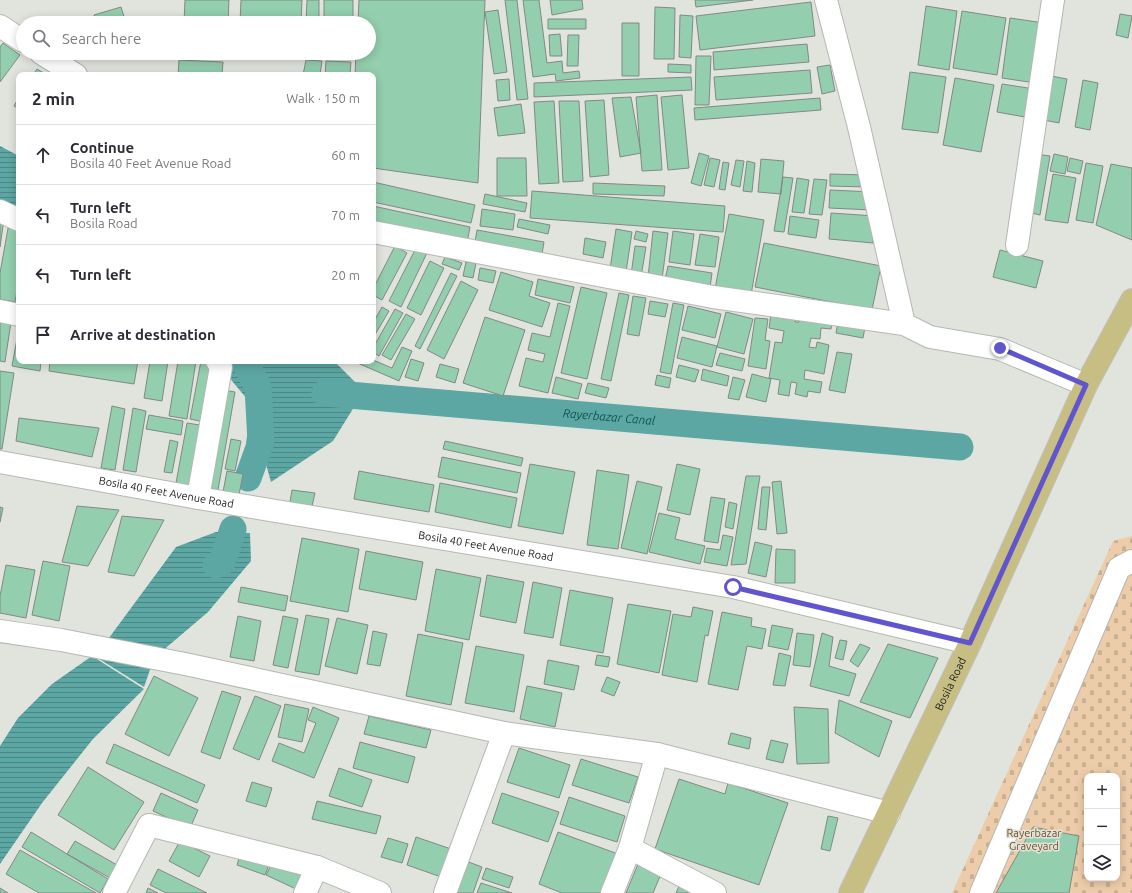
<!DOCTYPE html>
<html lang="en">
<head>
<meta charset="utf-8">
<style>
	:root { --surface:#fff; --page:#f2f2f3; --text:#2b2b33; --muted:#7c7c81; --line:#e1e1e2 }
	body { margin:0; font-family:Ubuntu,sans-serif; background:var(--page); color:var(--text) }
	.controls { position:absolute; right:12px; bottom:12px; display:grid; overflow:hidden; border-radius:8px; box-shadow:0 2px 10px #0003 }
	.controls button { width:36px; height:36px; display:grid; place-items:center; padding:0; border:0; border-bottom:1px solid var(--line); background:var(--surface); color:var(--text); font:20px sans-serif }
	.stop { position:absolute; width:12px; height:12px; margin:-9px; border:3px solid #6055ce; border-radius:50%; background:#fff }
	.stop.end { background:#6055ce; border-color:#fff; box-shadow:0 1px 4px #0008 }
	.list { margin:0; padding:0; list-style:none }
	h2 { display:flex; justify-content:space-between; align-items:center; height:52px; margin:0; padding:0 16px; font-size:17px }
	h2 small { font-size:13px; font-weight:400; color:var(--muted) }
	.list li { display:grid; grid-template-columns:26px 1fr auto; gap:12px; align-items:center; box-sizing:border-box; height:60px; padding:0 16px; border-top:1px solid var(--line) }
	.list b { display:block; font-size:15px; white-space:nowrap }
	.list p { margin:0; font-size:13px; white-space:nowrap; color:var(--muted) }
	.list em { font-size:13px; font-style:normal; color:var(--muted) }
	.icon { flex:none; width:22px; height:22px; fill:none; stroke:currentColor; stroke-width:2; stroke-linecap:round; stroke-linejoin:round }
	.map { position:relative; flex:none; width:1132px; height:893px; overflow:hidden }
	.search { position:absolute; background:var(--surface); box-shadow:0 2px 10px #0003; left:16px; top:16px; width:360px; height:44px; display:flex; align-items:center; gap:10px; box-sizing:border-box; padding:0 14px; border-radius:22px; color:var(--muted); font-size:15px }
	.panel { position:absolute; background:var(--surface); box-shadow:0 2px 10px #0003; left:16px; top:72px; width:360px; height:292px; border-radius:8px }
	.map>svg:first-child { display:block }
	.cemetery { fill:url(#cemetery-stones); fill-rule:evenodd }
	.water { fill:url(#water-rules) }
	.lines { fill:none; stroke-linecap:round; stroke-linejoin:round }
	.canal { stroke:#5ca7a3; stroke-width:27 }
	.building { fill:#93ceae; stroke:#828985 }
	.minor-casing { stroke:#b4b8b1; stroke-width:24 }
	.major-casing { stroke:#bfc0bf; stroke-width:24 }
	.minor { stroke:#fff; stroke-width:22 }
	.major { stroke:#c7be83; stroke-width:22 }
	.route { stroke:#6055ce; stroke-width:5 }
	.labels { text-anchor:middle; stroke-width:3; stroke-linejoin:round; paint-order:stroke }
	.street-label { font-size:11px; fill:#1c1d1b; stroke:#e1e4dd }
	.park-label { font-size:11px; fill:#754e1b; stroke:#e1e4dd }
	.water-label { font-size:12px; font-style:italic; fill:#115351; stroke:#e1e4dd }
</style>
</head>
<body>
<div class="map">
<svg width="1132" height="893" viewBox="0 0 1132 893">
	<defs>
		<pattern id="cemetery-stones" width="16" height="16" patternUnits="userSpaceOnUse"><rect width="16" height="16" fill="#edcca9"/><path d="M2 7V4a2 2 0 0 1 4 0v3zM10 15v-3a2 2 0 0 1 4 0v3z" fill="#cbaf91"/></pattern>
		<pattern id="water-rules" width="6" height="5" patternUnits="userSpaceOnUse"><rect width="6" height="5" fill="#5ca7a3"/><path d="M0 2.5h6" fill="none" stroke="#4b8784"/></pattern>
	</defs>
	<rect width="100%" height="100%" fill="#e1e4dd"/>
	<!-- cemetery -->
	<path class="cemetery" d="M1132,536V893H952L1113,541ZM1087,776H1117V878H1087Z"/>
	<!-- water -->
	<path class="water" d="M0,146L19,156V211L0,200Z
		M222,361H334L364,391L333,441L271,482L266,464L246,442L253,406L232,381Z
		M216,532L250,533L251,561L208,612L154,658L144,687L93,655L103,646L176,547Z
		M92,656L144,689L93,739L42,803L0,864V746L18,718L52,684Z"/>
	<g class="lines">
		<!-- canal -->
		<g class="canal">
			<path d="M244,361L258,387L261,442L248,478"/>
			<path id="s1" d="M325,393L960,447"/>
			<path d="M216,565L222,562L233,529"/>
		</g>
	</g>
	<!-- building -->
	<path class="building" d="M185,0H229L228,23H184Z
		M241,0H302L301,23H240Z
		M307,0H319V23H306Z
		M324,0H353V23H324Z
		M359,0H485L478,183L373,168V75H355L356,53H369V23H358Z
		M505,0H517L528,99L517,100Z
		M523,0H539L547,63L562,61L563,73L579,71L580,78L556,81L555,74L533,77Z
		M550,0H582L583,9L552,15Z
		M695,0H753L696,7Z
		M811,2L815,36L700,50L696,16Z
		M926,6L957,11L949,70L918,65Z
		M121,7L126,23H97L94,15Z
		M655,7L675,8L674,59H654Z
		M498,10L507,72L494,74L485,12Z
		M962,11L1006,18L997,75L953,68Z
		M1120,14L1132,16L1128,38L1116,35Z
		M680,15L693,16L691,58L679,57Z
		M1010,18L1051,24L1042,84L1002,78Z
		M548,19H586V29H548Z
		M622,23H639V76H622Z
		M560,34L562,56H550L549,35Z
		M568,35H579L578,66H567Z
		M3,43L20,55L0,82V47Z
		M807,44L809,62L714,70L713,52Z
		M306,53H319V55H306Z
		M324,53H353V56L324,55Z
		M696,56H711L709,105H695Z
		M179,60L223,62L222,75H178Z
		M306,60L322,61L320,75H303Z
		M326,61L351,62L350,75H325Z
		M668,64L691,65V73L668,72Z
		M830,65L835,91L822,94L817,67Z
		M37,69L47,75H33Z
		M810,70L812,93L716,100L714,77Z
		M910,72L946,77L938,133L902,129Z
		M1051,76L1067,79L1059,123L1044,120Z
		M691,77L692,90L534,97V83Z
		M955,78L994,85L981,152L943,145Z
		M509,79L510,100L498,101L496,80Z
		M1083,80L1098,83L1090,130L1075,127Z
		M1002,84L1041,90L1036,119L997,112Z
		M657,95L662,170L642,171L636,97Z
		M682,95L689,168L668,170L661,97Z
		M19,97V109L14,106Z
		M631,97L641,153L620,157L612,98Z
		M820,98L821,110L695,120L694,108Z
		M604,100L609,175L590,177L585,101Z
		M554,101L559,183L539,184L534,102Z
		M559,101H579L583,181L563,182Z
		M521,104L525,133L498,136L494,108Z
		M699,153L709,156L701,186L691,183Z
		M1036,154L1050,156L1040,215L1027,212Z
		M1054,154L1068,157L1065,174L1050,171Z
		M497,158H526L527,196H497Z
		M710,158L720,160L714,187L704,185Z
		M1070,158L1083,161L1080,174L1067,171Z
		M761,159L784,161L781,194L758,192Z
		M736,160L744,161L740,187L731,185Z
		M747,161L755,163L752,192L743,191Z
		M723,162L729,163L725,190L719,189Z
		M1086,163L1103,166L1093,223L1076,220Z
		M1111,164L1132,168V240L1096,225Z
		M830,174L867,175V187L830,186Z
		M1053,174L1076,178L1068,223L1045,220Z
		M783,177L793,178L784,232L774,231Z
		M797,178L809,180L804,213L792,212Z
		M814,179L827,180L822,215L809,214Z
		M373,182L475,205L471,223L373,202Z
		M593,183L665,186L664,196L593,194Z
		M830,190L873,192L872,210L829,208Z
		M532,191L725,206L723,232L530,218Z
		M485,194L527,203L525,212L483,204Z
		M373,206L470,227L467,243L373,223Z
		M482,209L515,214L513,230L480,226Z
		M831,213L875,216L873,243L829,239Z
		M729,214L764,220L751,295L715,289Z
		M790,216L819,220L816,238L788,234Z
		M0,218L4,219L0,247Z
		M519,219L550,225L548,234L517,227Z
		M9,223L19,225V280L15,302L0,299V273Z
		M616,229L632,232L626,272L610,269Z
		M477,230L544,242L541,260L474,248Z
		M636,231L648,234L646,242L634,239Z
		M653,231L668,233L662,279L648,277Z
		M673,231L694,234L690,265L669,262Z
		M700,234L719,237L715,267L695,265Z
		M585,238L606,242L603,258L583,254Z
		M764,243L881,266L872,310L755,287Z
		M395,246L407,253L382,300L373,295V289Z
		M635,246L646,247L641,277L631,275Z
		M416,248L427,253L401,307L389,301Z
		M1000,250L1043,261L1036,288L993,277Z
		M445,257L462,263L459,270L442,264Z
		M430,261L444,268L421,315L407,308Z
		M466,262L476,263L473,278L463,276Z
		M668,266L712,273L710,288L665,280Z
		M480,268L496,271L493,283L478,280Z
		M501,272L533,282L529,296L550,303L542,327L489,310Z
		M451,273L457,276L420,349L415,346Z
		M538,279L574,287L570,303L535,295Z
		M461,281L478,290L444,359L427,350Z
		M581,287L607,293L587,379L561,373Z
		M619,293L629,295L611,381L601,379Z
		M633,296L646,298L639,336L627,334Z
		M650,301L668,304L665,317L648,314Z
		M558,303L570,306L548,393L519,386L526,358L543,362L545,354L528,350L532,333L550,337Z
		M673,303L684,305L671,374L660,372Z
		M688,306L721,314L715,338L682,330Z
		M382,307L389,311L373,338V323Z
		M772,307L796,317L795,322H799L800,315L832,321L831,329L821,328L820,339L811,338L809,347L816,348L817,342L829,345L824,374L805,370L804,379L822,382L820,393L808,391L807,397L795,394L797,383L791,382L789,396L778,394L780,380L769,378L775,342L782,343L784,331L769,328Z
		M395,309L403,313L379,356L373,352V348Z
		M726,312L753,319L744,354L717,347Z
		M406,314L415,319L391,360L382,355Z
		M485,317L525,330L503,396L463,383Z
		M839,317L866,322L863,338L836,333Z
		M755,318L768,319L765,340L770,341L766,369L748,366Z
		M0,320L11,322L5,362L0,361Z
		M19,328V361H41L40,371L12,366Z
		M682,337L717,346L712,367L677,358Z
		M402,347L412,351L399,381L353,361L373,360L392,368Z
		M837,352L852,354L845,393L829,390Z
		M720,353L745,359L742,371L716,365Z
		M411,359L424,363L418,381L405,377Z
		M50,361H138L134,384L49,371Z
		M150,361H168L162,401L144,398Z
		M178,361H196L187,419L169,416Z
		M201,361L216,363L204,422L190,419Z
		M440,364L459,369L455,383L436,377Z
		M679,365L699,370L695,382L676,377Z
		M703,369L729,376L727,386L701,380Z
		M0,371L14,373L2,449H0Z
		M752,374L771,379L766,402L746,397Z
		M657,375L671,378L669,388L655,385Z
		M556,377L582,384L578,399L552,393Z
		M733,377L745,380L739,400L728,398Z
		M588,383L609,388L606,398L585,393Z
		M223,390L235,392L218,490L206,488Z
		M112,406L125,409L115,470L101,468Z
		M133,408L146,411L136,472L123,470Z
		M149,415L183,421L181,435L146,429Z
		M19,418L99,428L92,457L16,441Z
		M187,423L206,426L195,487L176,483Z
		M231,439L241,441L235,471L225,469Z
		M170,440L178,442L172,473L164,472Z
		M445,441L523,458L521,466L443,449Z
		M442,457L521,473L517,493L438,477Z
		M530,464L575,472L563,534L518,526Z
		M677,464L700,469L690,515L667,510Z
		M597,470L629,475L618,549L587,545Z
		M227,471L243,474L239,495L223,492Z
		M359,471L434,485L429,512L354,499Z
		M746,476H760L746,564L731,565Z
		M637,481L662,487L647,554L621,548Z
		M781,481L787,533L777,534L772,482Z
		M440,483L517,498L511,528L435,512Z
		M762,487H770L766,530L758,529Z
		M292,490L315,493L312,506L290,502Z
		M711,497L725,499L718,543L704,541Z
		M729,502L737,504L733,529L725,527Z
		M77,506L119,510L88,566L62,562Z
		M0,507L3,508L0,522Z
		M659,513L680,518L675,539L705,546L700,564L649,552Z
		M122,516L164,520L134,576L108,572Z
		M723,535L733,537L727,566L704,562L707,548L720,550Z
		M302,538L359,549L348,612L290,601Z
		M755,542L772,546L766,577L748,573Z
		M776,549L795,550V583H775Z
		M366,551L423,562L416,600L359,589Z
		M43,561L70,566L59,621L32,615Z
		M6,565L35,570L26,618L0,613V596Z
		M436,569L481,578L469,640L425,631Z
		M487,575L524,582L516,623L480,616Z
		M533,582L562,588L553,638L524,633Z
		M241,587L288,596L285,611L238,602Z
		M570,590L613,598L603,653L560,645Z
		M628,604L671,611L659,673L617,664Z
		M693,607L713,611L708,636L705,635L697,682L662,675L673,614L691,617Z
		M722,612L752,618L751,626L766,629L762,649L747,646L738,690L708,684Z
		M306,615L329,619L319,675L295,671Z
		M238,616L261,621L254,661L230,657Z
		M283,616L298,619L288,668L273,665Z
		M337,618L368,625L357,674L325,666Z
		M772,625L793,629L788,650L768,646Z
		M373,631L387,634L380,666L367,664Z
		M797,633L814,635L810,667L793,665Z
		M822,633L833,637L829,666L856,674L849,696L810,686Z
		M418,634L463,643L451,705L406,696Z
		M840,640L847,641L843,660L835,658Z
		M860,644L870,648L858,667L850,661Z
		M888,644L938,658L910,718L860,702Z
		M476,646L524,655L514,712L465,703Z
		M779,653L791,656L785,686L773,685Z
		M597,655L610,657L608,667L595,665Z
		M548,660L579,666L574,690L544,684Z
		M154,676L198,698L169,756L125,734Z
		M607,677L620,682L614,696L601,691Z
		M527,686L562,693L555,727L520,719Z
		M222,691L241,697L220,759L201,752Z
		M255,696L281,706L259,760L233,749Z
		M839,700L892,721L879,757L835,733Z
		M285,704L309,709L302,742L278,737Z
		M313,707L339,718L314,778L272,761L279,743L304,753L316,723L308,720Z
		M794,707L828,709L829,763L797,764Z
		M369,716L431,730L426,748L364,734Z
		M731,733L751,738L749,749L728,744Z
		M771,740L788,744L783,763L766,759Z
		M360,742L415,757L408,783L353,768Z
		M114,744L205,785L197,803L106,763Z
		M519,748L570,765L559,798L507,782Z
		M581,759L638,777L629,803L572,785Z
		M88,767L144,802L114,850L58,815Z
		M339,768L372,780L362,807L329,796Z
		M679,779L725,794L728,783L788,803L759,885L655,849Z
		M252,782L272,788L266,807L246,801Z
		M161,793L198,810L190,828L153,811Z
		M502,793L559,812L548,842L492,823Z
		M569,797L625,816L617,842L560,824Z
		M317,801L381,816L376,834L312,819Z
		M828,816L838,818L830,851L821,849Z
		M1033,827L1079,836L1069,893H996Z
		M31,832L108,879L100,893L22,847Z
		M558,832L618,854L604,893H562L539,884Z
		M416,837L454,850L444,878L407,865Z
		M388,838L408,844L402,863L381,857Z
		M75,841L117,865L110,878L67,854Z
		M180,841L210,856L199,877L169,861Z
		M20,850L96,893H39L6,874Z
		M241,852L270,862L265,875L237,865Z
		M274,859L304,873L296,889L266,875Z
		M466,861L482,867L473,893H455Z
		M638,864L661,874L653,893H626Z
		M486,868L513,877L509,888L482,879Z
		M158,869L207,893H166L150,885Z
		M481,883L512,893H477Z
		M680,884L693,893H676Z
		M0,888L8,893H0Z
		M148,888L158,893H146Z"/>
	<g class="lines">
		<!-- minor casing -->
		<g class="minor-casing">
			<g id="minor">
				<path d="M826,0L859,127L904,324L930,337L1000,349L1086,385"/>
				<path d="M0,26L23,41"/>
				<path d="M41,53L76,75"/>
				<path d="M0,211L19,220"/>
				<path d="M373,232L713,297L904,324"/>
				<path d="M1017,245L1053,0"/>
				<path d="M0,311L19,315"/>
				<path id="s2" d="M0,462L198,498L733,587L970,643"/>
				<path d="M198,498L221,367L217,361"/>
				<path d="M0,631L61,640L185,664L504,733L657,754L630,848L715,893"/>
				<path d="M657,754L889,813"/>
				<path d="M114,893L149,825L317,867L380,893"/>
				<path d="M305,893L317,867"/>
				<path d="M445,893L504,733"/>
				<path d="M612,893L630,848"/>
				<path d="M981,893L1119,568L1132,561"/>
			</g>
		</g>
		<!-- major casing -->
		<g class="major-casing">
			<g id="major">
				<path id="s3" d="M850,893L970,643L1086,385L1132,300"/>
			</g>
		</g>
		<!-- minor -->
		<use href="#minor" class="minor"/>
		<!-- major -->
		<use href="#major" class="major"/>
	</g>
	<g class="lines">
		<!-- route -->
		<path class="route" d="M733,587L970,643L1086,385L1000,348"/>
	</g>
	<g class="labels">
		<!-- street labels -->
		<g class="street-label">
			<text dy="4" stroke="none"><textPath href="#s2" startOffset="169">Bosila 40 Feet Avenue Road</textPath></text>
			<text dy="4" stroke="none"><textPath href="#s2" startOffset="493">Bosila 40 Feet Avenue Road</textPath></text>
			<text dy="4" stroke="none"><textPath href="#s3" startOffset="232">Bosila Road</textPath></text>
		</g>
		<!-- park labels -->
		<g class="park-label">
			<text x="1034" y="837">Rayerbazar<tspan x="1034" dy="13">Graveyard</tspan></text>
		</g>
		<!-- water labels -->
		<g class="water-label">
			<text dy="4" stroke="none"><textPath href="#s1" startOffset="285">Rayerbazar Canal</textPath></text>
		</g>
	</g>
</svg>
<div class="controls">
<button>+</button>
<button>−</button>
<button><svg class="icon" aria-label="layers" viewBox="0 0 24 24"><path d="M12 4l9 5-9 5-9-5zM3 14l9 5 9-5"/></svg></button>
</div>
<div class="stop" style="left:733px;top:587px"></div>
<div class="stop end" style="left:1000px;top:348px"></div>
<div class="search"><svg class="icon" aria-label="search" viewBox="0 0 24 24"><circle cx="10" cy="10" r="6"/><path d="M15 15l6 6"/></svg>Search here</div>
<section class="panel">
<h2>2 min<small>Walk · 150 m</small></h2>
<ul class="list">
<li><svg class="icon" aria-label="ahead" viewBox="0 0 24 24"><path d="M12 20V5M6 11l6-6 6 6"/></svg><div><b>Continue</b><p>Bosila 40 Feet Avenue Road</p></div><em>60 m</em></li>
<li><svg class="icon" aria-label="left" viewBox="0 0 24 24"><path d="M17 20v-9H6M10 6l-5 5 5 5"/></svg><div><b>Turn left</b><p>Bosila Road</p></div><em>70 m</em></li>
<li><svg class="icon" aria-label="left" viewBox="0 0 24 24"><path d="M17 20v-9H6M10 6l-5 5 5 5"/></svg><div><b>Turn left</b></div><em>20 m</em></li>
<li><svg class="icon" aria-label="arrive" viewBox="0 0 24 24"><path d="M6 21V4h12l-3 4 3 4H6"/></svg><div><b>Arrive at destination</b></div></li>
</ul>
</section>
</div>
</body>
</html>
